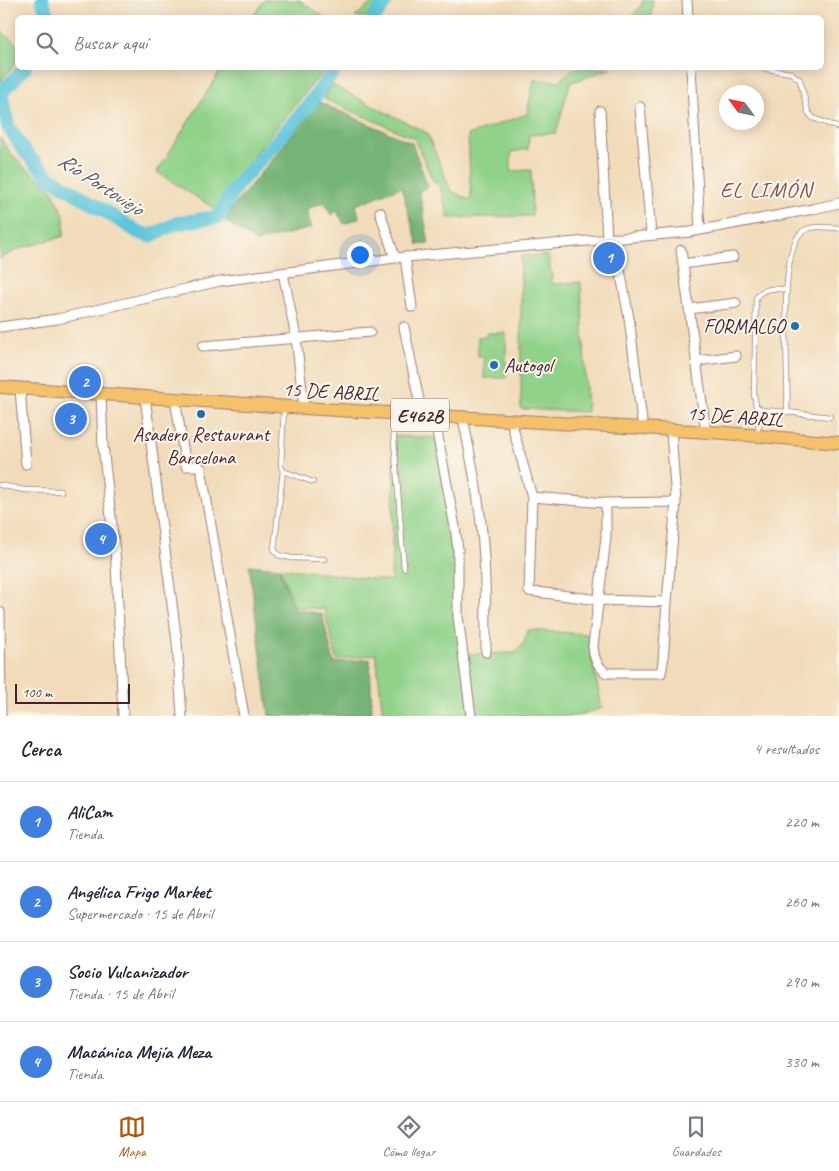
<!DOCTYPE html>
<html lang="es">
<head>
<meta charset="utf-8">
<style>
	:root { --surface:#fff; --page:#f6f6f7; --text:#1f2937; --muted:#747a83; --line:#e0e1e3; --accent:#b45309 }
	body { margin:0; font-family:Caveat,sans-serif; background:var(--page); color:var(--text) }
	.compass { position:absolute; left:719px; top:85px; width:45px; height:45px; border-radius:50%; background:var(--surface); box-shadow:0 2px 12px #0003; rotate:303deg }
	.scale { position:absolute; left:15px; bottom:12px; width:115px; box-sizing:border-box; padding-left:5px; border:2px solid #4a1f2b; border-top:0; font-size:14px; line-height:18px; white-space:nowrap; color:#4a1f2b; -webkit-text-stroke:4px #fbf7ec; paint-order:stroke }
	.you { position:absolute; left:359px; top:254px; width:18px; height:18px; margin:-12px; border:4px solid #fff; border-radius:50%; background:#1a73e8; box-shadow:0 0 0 8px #1a73e833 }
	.badge { display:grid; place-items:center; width:32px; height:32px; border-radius:50%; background:var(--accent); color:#fff; font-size:16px; font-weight:700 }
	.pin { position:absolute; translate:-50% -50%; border:2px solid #fff; box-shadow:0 1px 5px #0006 }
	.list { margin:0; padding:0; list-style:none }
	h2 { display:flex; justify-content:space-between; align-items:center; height:65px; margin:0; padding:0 20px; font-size:21px }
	h2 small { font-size:16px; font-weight:400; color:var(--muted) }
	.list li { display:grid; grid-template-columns:32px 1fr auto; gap:15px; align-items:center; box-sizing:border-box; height:80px; padding:0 20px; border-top:1px solid var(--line) }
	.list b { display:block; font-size:19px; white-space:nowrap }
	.list p { margin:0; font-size:16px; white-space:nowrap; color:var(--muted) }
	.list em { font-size:16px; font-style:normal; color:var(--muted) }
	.icon { flex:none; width:28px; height:28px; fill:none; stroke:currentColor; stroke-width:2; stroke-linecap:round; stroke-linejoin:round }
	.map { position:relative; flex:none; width:839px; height:716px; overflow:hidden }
	.search { position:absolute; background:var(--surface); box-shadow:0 2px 12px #0003; left:15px; right:15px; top:15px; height:55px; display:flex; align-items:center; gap:12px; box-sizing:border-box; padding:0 18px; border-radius:8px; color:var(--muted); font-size:19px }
	.sheet { height:385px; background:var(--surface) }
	nav { display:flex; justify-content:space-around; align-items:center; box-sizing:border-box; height:70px; border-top:1px solid var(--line); background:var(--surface); font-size:14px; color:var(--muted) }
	nav a { display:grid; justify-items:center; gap:2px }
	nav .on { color:var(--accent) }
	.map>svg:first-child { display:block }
	.green { fill:#91d28a; stroke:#6e785a }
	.forest { fill:#74b476; stroke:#5f6a50 }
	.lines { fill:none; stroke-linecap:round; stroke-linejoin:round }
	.river { stroke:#5dc5da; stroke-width:14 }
	.lane-casing { stroke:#9e7d72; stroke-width:6 }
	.street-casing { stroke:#9e7d72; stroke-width:11 }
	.primary-casing { stroke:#9e7d72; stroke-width:14 }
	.lane { stroke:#fff; stroke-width:4.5 }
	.street { stroke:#fff; stroke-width:9 }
	.primary { stroke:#f5c16b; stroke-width:12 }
	.poi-dot { fill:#1f6fb2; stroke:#fbf7ec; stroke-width:2 }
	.labels { text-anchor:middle; stroke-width:4; stroke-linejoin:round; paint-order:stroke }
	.shield { fill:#fbf7ec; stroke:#7f6065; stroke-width:1 }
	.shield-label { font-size:19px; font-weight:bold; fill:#4a1f2b }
	.poi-label { font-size:20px; fill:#4a1f2b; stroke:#fbf7ec; text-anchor:end }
	.street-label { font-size:20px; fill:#4a1f2b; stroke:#fbf7ec }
	.water-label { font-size:21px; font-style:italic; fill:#515968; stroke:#fbf7ec }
	.quarter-label { font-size:22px; letter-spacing:1px; fill:#884e4f; stroke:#fbf7ec }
</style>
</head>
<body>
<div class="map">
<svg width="839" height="716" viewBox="0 0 839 716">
	<rect width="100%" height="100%" fill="#fbf7ec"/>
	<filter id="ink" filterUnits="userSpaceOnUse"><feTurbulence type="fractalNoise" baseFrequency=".02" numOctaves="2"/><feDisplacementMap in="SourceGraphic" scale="10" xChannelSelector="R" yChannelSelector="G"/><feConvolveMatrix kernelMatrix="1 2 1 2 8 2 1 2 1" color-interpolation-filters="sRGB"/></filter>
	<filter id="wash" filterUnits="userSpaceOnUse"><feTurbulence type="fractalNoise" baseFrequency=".0096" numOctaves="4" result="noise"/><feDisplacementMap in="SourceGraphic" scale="20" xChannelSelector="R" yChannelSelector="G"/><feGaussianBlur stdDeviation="1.12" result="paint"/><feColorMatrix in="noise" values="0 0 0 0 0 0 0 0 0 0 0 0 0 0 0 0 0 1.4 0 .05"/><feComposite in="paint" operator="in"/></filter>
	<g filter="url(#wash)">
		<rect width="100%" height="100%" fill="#f1dbba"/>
		<!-- green -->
		<path class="green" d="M264,0H299L324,17H253Z
			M375,0H380L366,17H355Z
			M643,0H653L651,17H630L639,9Z
			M0,29L6,36L18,44C18,67 12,66 0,83Z
			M222,68H326L257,151L215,209L157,172Z
			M574,68H612L570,83L556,133L529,135L528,149L511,152V171L531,170L532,216L449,218L439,183H434L414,138L324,99L332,85L427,133L451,191L471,200L468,135L527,114L534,80L559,81Z
			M0,138L10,152L24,167L51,188L64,215V236L21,248L0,259Z
			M548,255L553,284L581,282L587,412L521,409V256Z
			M486,333H506V378H484V357H478V337H486Z
			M395,436L436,438L466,654L515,653L524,643L528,630L587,634L602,708L578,716H383L376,654L337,660L324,609L295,607L280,568L391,581Z"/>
		<!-- forest -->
		<path class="forest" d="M319,102L412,143L428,187L419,191L429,243L418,245L401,187L356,205L359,218L344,224L337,211L331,215L325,202L307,209L311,228L256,242L223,219Z
			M249,565L279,568L294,609L322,614L334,663L370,659L372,716H269Z"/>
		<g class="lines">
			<!-- river -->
			<path class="river" d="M42,0L49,18
				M374,18L387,0
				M25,68L1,93L8,126L25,152L48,176L138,232L150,236L177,223L218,217L237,185L308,106L336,68"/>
		</g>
	</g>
	<g filter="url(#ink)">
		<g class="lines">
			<!-- lane casing -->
			<g class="lane-casing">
				<path id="lane" d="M761,68L791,73L800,80L808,112L813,118L839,128
					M284,408L281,466L283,471L313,482
					M762,410L756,406L754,394L756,298C763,287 775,288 786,290
					M787,412L830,417
					M392,415L404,568
					M757,434L762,410L787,412C790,375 776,254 802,232C811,224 827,228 839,228
					M283,471L274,549L278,555L291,558L324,559
					M0,485L24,490L61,491"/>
			</g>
			<!-- street casing -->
			<g class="street-casing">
				<path id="street" d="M687,0L688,18
					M691,68L700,230
					M640,107L651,235
					M600,111L607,239
					M380,212L395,258
					M614,238L629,318L643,429
					M681,250L706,432
					M405,257L412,307
					M683,264L733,257
					M283,273L296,337L304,408
					M689,309L736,303
					M0,327L57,319L220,281L395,258L690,232L813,209L839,203
					M404,327L422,415
					M203,346L370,332
					M696,361L736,356
					M20,389L26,464
					M101,394L103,446L116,562L123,716
					M145,397L177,642L182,716
					M175,399L186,466H198L201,468L244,716
					M434,416L455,527L458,550V617L471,716
					M463,418C471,459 480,502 483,544C486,580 486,616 486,652
					M511,421L532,497L529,591L599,600L667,602L676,502L671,431
					M532,497L606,503L676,502
					M606,503V537L593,646C594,659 597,665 606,673H661L663,662L667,602
					M0,612L1,716"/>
			</g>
			<!-- primary casing -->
			<g class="primary-casing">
				<path id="primary" d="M0,387L304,408L726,433L839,443"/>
			</g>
			<!-- lane -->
			<use href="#lane" class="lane"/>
			<!-- street -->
			<use href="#street" class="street"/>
			<!-- primary -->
			<use href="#primary" class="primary"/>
		</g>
	</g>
	<!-- markers -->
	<g class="poi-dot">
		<circle cx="795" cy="326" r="5"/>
		<circle cx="494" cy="365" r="5"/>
		<circle cx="201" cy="414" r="5"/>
	</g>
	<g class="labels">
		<!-- shield labels -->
		<rect class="shield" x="391" y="398.5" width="58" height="33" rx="4"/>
		<g class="shield-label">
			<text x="420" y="422">E462B</text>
		</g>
		<!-- poi labels -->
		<g class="poi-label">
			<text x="785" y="333">FORMALGO</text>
			<text x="504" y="372" text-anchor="start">Autogol</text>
			<text x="201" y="441" text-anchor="middle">Asadero Restaurant<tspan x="201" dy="23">Barcelona</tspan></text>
		</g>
		<!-- street labels -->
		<g class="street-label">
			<text transform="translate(331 391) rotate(3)" y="7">15 DE ABRIL</text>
			<text transform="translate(735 416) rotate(4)" y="7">15 DE ABRIL</text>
		</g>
		<!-- water labels -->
		<g class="water-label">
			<text transform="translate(101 184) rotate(33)" y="7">Río Portoviejo</text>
		</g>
		<!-- quarter labels -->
		<g class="quarter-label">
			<text x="766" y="197">EL LIMÓN</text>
		</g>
	</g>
</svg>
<svg class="compass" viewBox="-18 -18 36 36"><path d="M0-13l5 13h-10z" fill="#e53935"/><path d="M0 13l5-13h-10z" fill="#747a83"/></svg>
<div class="scale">100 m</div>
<div class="you"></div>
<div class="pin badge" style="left:609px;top:258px;background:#3f7fe0">1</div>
<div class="pin badge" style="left:85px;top:382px;background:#3f7fe0">2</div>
<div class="pin badge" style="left:71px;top:419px;background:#3f7fe0">3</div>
<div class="pin badge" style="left:101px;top:539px;background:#3f7fe0">4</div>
<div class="search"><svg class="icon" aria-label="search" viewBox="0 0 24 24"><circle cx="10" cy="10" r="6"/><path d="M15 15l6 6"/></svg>Buscar aquí</div>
</div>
<section class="sheet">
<h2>Cerca<small>4 resultados</small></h2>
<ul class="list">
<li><span class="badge" style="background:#3f7fe0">1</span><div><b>AliCam</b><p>Tienda</p></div><em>220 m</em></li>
<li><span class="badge" style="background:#3f7fe0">2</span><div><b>Angélica Frigo Market</b><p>Supermercado · 15 de Abril</p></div><em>260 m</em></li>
<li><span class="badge" style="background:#3f7fe0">3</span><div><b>Socio Vulcanizador</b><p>Tienda · 15 de Abril</p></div><em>290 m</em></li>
<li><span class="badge" style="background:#3f7fe0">4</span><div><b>Macánica Mejía Meza</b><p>Tienda</p></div><em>330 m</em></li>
</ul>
</section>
<nav>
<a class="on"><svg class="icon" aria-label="map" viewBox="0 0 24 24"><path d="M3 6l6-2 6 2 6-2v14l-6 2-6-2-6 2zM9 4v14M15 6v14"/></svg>Mapa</a>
<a><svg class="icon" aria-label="directions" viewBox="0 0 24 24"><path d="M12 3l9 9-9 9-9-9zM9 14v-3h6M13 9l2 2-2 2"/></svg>Cómo llegar</a>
<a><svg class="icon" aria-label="saved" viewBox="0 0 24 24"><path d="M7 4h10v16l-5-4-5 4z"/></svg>Guardados</a>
</nav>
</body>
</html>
